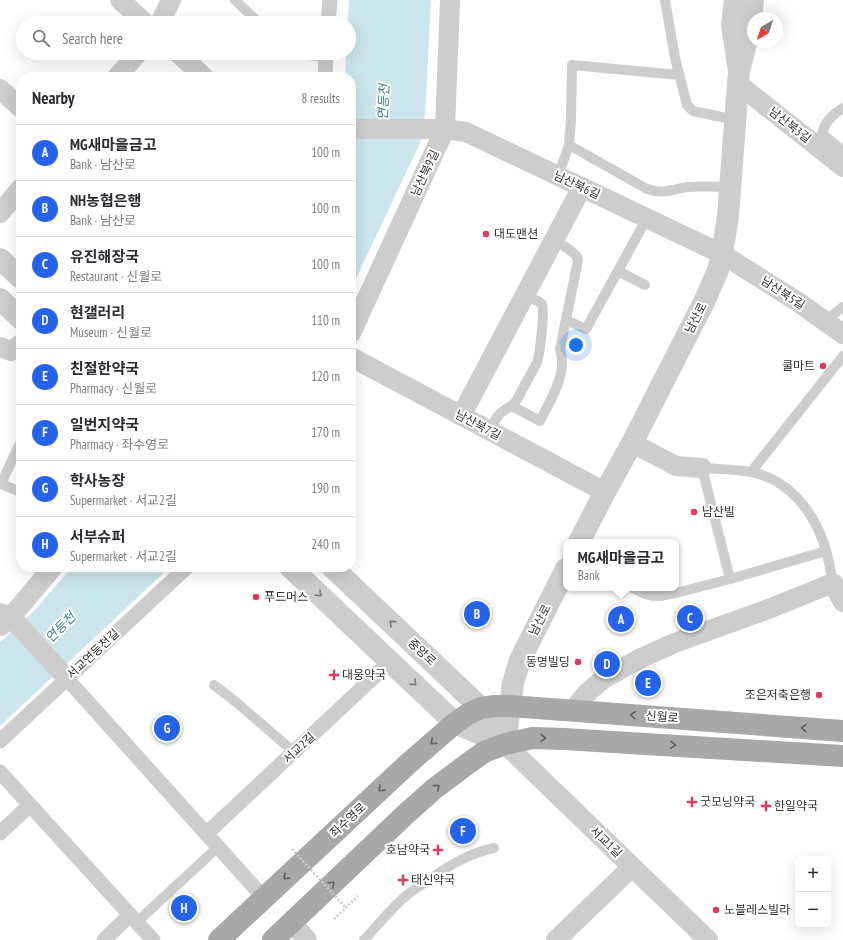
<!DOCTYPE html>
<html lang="en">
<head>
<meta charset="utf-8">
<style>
	:root { --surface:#fff; --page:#f7f7f7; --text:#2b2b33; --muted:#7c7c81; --line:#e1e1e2; --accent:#2563eb }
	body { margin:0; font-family:"PT Sans Narrow","Noto Sans KR",sans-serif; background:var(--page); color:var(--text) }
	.controls { position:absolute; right:12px; bottom:12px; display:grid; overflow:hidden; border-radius:8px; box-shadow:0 4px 16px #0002 }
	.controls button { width:36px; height:36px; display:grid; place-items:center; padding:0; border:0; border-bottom:1px solid var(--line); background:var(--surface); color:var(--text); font:20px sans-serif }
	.compass { position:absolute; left:747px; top:12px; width:36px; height:36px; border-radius:50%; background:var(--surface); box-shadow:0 4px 16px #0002; rotate:219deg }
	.you { position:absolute; left:576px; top:345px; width:14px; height:14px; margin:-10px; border:3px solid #fff; border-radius:50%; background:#1a73e8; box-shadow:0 0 0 6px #1a73e833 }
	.badge { display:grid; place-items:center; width:26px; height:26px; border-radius:50%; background:var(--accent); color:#fff; font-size:13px; font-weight:700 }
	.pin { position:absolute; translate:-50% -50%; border:2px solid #fff; box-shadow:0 1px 4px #0006 }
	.popup { position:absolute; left:563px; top:539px; width:116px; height:52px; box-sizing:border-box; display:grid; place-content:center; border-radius:8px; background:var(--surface); filter:drop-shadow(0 1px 3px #0005); font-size:13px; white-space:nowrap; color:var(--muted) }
	.popup b { font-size:15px; color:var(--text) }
	.popup::after { content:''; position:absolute; left:50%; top:100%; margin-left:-8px; border:8px solid transparent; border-top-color:var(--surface) }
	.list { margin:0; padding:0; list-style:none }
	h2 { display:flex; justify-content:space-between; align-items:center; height:52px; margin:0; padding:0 16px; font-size:17px }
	h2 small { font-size:13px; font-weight:400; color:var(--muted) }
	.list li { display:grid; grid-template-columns:26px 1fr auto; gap:12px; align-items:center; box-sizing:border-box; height:56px; padding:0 16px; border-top:1px solid var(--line) }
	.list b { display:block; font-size:15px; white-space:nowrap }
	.list p { margin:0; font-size:13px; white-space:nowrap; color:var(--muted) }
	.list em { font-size:13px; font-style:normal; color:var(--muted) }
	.icon { flex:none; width:22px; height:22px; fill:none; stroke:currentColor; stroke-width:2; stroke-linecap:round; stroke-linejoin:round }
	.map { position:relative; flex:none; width:843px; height:940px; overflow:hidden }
	.search { position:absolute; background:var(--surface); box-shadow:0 4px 16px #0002; left:16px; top:16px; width:340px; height:44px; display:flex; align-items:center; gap:10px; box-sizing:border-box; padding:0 14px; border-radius:22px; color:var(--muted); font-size:15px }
	.panel { position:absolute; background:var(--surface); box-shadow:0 4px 16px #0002; left:16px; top:72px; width:340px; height:500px; border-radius:16px }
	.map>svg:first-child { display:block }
	.water { fill:#cce4eb }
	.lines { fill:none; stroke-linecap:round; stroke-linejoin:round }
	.path { stroke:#cacaca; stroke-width:2.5; stroke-dasharray:2 2; stroke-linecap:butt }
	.service { stroke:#cdcdcd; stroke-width:10 }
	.pedestrian { stroke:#cdcdcd; stroke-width:15 }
	.minor { stroke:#cdcdcd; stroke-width:20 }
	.tertiary { stroke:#cdcdcd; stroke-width:22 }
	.primary { stroke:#a8a8a8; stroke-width:22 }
	.path-bridge { stroke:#cacaca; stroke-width:2.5; stroke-dasharray:2 2; stroke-linecap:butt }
	.oneway { stroke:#777 }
	.oneway2 { stroke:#606060 }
	.poi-dot { fill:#df3a61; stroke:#fff; stroke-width:1.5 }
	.labels { text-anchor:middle; stroke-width:4; stroke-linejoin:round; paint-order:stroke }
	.street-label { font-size:12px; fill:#303030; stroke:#fff }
	.poi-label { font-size:12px; fill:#303030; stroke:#fff; text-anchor:start }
	.water-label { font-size:13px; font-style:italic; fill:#407e8f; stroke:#fff }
</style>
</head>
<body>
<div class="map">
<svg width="843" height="940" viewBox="0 0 843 940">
	<rect width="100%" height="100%" fill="#fff"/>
	<!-- water -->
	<path class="water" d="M349,0H431L425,115L420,143L351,289V77H345L346,53H349V23H348Z
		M72,567H170L0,726V642L34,611Z"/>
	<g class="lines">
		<!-- path -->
		<path class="path" d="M334,919L358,896"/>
		<!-- service -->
		<path class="service" d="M235,0L259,23
			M665,0L675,58L687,105L693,111L735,120
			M290,53L326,57
			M843,108C833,114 824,122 822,134L843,151
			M569,145L647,189C664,195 672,189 688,187C702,186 716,187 730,187
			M558,176L569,145L571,120L572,65L679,75
			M618,271L645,285
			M566,320L586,329L647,218
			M827,322L834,314L843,307
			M512,406L540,421C548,405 563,380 562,362C562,358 561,353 560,349L578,260C577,252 561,245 554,240
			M490,431C493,425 496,416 502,412C508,407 511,408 517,400C523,387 531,375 537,362C540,355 545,307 542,304C538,300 530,298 525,296
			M21,441L1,484L21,492
			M751,472L843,356
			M826,551L730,579L702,468C718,469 736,469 751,472C787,479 811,508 823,541C828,554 830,569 833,583L836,582
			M633,588L645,594L653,596H660L676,593L730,579
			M214,685L236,702L294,752
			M137,922L218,847
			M364,940C375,928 386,915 398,903C407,894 419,886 430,879C450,865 470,853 494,848"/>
		<!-- pedestrian -->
		<path class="pedestrian" d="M328,23L330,0
			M325,77L326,53
			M60,671L264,898
			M0,741L187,567
			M0,772L153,940
			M0,833L30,805
			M206,834L391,661
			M104,940L130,915"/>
		<!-- minor -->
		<path class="minor" d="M120,0L145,23
			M160,23L171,0
			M178,53L204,77
			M117,77L138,53
			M737,83L843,167
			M0,89L21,108
			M351,129H445L466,132L722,254L798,302L843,334
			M0,213L21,188
			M351,333L445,129L450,0
			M0,347L11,351L21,344
			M351,357L605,492
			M461,416L582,187
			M632,443L676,466L702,468
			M0,613L11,617L60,671
			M1,626L11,617L53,567
			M572,711L586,694L595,686L605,678L639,659L677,642L771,608L833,583L843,602
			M505,744L708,940
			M292,922L307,940
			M556,940L632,867"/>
		<!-- tertiary -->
		<path class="tertiary" d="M735,0L732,25L739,71L750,28L753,0
			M0,259L21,278
			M0,299L21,319
			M579,542L605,492L632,443L705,300L718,270L722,254L728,216L739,71
			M290,567L455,723L505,744
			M332,567L481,708L505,744
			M505,744L513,683L520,660L566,569"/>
		<!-- primary -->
		<path class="primary" d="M219,940L410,762L455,723L468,714L481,708L495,706H510L843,731
			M273,940L408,812L434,789L466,765L484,752L505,744L533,738L564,739L843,756"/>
		<!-- path-bridge -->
		<path class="path-bridge" d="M292,849L346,908"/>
	</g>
	<!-- one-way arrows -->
	<defs><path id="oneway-chevron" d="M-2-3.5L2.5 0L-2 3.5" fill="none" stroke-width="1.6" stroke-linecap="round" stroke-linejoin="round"/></defs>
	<g class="oneway">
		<use href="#oneway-chevron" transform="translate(319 594) rotate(43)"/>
		<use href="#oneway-chevron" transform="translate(392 623) rotate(-137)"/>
		<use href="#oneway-chevron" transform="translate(414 683) rotate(44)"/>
	</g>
	<g class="oneway2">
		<use href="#oneway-chevron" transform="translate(633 715) rotate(-176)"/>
		<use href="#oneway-chevron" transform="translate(804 728) rotate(-176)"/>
		<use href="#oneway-chevron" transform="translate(543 738) rotate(1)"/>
		<use href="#oneway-chevron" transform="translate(433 742) rotate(139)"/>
		<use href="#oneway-chevron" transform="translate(673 745) rotate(4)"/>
		<use href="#oneway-chevron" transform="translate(437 787) rotate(-39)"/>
		<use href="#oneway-chevron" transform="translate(381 789) rotate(137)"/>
		<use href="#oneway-chevron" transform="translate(286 877) rotate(137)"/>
		<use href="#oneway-chevron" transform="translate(332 884) rotate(-43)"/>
	</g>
	<!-- markers -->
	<g class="poi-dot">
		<circle cx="486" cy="234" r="4"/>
		<circle cx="823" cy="366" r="4"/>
		<circle cx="694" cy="512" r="4"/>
		<circle cx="256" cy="597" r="4"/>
		<circle cx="578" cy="662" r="4"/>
		<path d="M332 669h4v4h4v4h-4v4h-4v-4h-4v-4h4z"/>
		<circle cx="819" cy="695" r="4"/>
		<path d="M690 796h4v4h4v4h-4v4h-4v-4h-4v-4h4z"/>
		<path d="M764 800h4v4h4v4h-4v4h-4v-4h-4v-4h4z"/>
		<path d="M436 844h4v4h4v4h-4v4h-4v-4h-4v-4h4z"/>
		<path d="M401 874h4v4h4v4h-4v4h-4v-4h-4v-4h4z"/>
		<circle cx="716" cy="910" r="4"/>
	</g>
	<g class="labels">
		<!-- street labels -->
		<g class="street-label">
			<text transform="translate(790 125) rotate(38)" y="4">남산북3길</text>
			<text transform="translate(425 173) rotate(-65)" y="4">남산북9길</text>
			<text transform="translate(577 185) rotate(25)" y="4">남산북6길</text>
			<text transform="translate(783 293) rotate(33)" y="4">남산북5길</text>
			<text transform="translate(696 318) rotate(-63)" y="4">남산로</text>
			<text transform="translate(478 425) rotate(28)" y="4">남산북7길</text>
			<text transform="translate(540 620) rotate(-63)" y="4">남산로</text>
			<text transform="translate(422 652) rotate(43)" y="4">중앙로</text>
			<text transform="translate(93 654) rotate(-43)" y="4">서교연등천길</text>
			<text transform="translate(662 717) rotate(4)" y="4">신월로</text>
			<text transform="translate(299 748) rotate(-43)" y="4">서교2길</text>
			<text transform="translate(348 820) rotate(-43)" y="4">좌수영로</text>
			<text transform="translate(606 842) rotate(44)" y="4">서교1길</text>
		</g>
		<!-- poi labels -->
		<g class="poi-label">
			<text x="494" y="238">대도맨션</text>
			<text x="815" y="370" text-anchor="end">쿨마트</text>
			<text x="702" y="516">남산빌</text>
			<text x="264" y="601">푸드머스</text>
			<text x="570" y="666" text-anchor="end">동명빌딩</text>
			<text x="342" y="679">대웅약국</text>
			<text x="811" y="699" text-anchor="end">조은저축은행</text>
			<text x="700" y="806">굿모닝약국</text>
			<text x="774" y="810">한일약국</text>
			<text x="430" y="854" text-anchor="end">호남약국</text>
			<text x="411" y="884">태신약국</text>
			<text x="724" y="914">노블레스빌라</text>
		</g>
		<!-- water labels -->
		<g class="water-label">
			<text transform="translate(383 102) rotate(-87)" y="5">연등천</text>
			<text transform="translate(60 627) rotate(-45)" y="5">연등천</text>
		</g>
	</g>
</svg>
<div class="controls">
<button>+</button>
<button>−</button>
</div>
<svg class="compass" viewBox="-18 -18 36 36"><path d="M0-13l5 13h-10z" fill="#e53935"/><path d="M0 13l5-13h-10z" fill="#7c7c81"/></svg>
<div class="you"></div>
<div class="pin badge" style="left:621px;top:619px">A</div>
<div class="popup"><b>MG새마을금고</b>Bank</div>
<div class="pin badge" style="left:477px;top:614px">B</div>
<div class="pin badge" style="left:690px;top:618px">C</div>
<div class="pin badge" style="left:607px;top:664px">D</div>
<div class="pin badge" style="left:648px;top:683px">E</div>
<div class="pin badge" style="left:463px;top:831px">F</div>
<div class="pin badge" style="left:167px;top:728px">G</div>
<div class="pin badge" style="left:184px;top:908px">H</div>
<div class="search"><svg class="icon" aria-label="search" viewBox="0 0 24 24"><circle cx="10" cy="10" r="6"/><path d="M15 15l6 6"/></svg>Search here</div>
<section class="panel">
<h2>Nearby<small>8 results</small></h2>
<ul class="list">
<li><span class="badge">A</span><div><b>MG새마을금고</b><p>Bank · 남산로</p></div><em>100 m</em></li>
<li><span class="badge">B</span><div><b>NH농협은행</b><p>Bank · 남산로</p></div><em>100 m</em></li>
<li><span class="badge">C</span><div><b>유진해장국</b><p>Restaurant · 신월로</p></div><em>100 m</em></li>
<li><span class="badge">D</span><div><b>현갤러리</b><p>Museum · 신월로</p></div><em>110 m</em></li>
<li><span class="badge">E</span><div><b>친절한약국</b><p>Pharmacy · 신월로</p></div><em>120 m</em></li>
<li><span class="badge">F</span><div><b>일번지약국</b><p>Pharmacy · 좌수영로</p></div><em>170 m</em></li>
<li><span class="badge">G</span><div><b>학사농장</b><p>Supermarket · 서교2길</p></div><em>190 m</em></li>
<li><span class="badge">H</span><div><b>서부슈퍼</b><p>Supermarket · 서교2길</p></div><em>240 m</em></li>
</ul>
</section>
</div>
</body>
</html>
